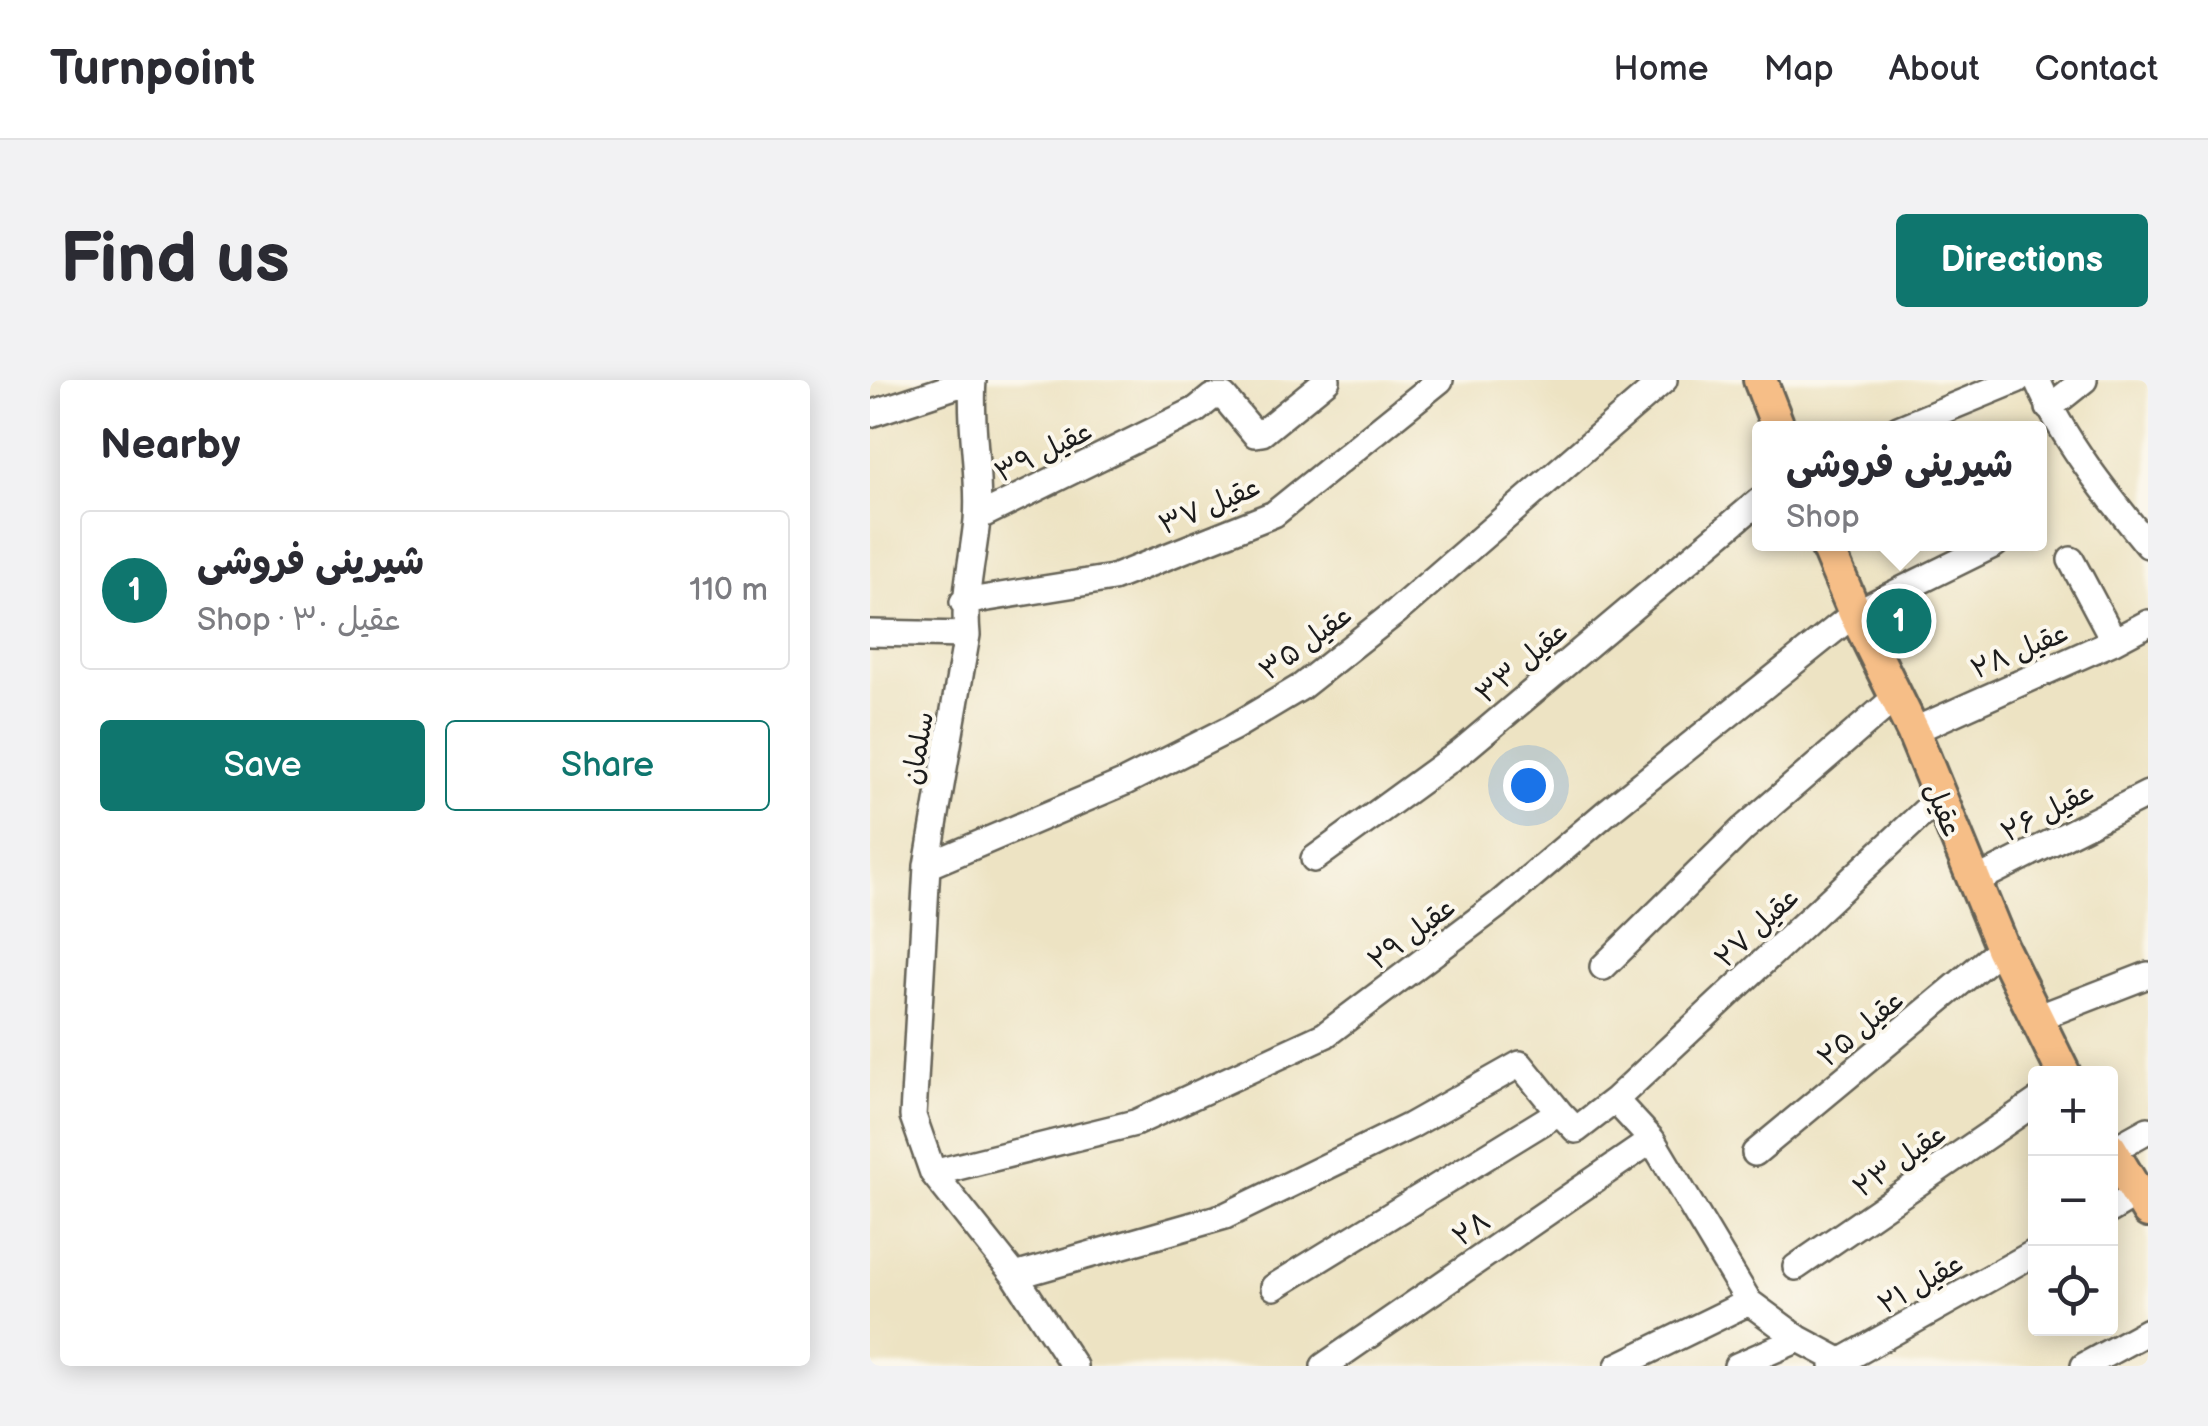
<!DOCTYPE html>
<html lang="en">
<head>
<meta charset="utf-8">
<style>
	:root { --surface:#fff; --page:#f2f2f3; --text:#2b2b33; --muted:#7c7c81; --line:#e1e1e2; --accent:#0f766e }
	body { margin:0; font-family:"Balsamiq Sans","Playpen Sans Arabic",sans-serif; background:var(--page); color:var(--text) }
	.controls { position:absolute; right:30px; bottom:30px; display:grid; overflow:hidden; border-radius:10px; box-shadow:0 5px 25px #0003 }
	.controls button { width:90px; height:90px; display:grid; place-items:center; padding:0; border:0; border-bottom:2px solid var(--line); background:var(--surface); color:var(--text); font:50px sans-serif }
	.you { position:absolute; left:658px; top:405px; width:35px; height:35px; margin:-25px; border:8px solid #fff; border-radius:50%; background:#1a73e8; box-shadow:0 0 0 15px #1a73e833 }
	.badge { display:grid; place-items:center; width:65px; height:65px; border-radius:50%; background:var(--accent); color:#fff; font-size:32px; font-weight:700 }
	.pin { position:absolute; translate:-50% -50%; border:5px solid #fff; box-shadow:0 2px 10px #0006 }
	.popup { position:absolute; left:882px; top:41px; width:295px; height:130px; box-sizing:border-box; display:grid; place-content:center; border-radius:10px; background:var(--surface); filter:drop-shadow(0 2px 8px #0005); font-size:32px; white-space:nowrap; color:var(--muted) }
	.popup b { font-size:38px; color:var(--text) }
	.popup::after { content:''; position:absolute; left:50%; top:100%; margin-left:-20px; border:20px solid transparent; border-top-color:var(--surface) }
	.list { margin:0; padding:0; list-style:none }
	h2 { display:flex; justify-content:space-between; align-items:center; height:130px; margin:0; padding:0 40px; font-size:42px }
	h2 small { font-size:32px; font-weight:400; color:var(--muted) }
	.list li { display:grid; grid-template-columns:65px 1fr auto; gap:30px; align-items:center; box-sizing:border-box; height:160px; margin:0 20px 20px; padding:0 20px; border:2px solid var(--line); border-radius:10px }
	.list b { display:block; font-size:38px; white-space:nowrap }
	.list p { margin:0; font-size:32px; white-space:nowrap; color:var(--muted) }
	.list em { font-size:32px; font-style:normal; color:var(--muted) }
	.actions { display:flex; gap:20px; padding:30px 40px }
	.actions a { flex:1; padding:22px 0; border:2px solid var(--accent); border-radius:10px; text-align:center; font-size:35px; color:var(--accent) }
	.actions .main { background:var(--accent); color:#fff }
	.icon { flex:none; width:55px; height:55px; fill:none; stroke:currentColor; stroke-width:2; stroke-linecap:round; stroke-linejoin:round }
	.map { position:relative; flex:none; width:1278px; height:986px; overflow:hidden; border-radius:10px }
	header { display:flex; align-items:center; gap:60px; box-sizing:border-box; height:140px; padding:0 50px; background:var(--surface); border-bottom:2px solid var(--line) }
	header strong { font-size:48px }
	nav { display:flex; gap:55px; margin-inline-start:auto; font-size:35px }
	.intro { display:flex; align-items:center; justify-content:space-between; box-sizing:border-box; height:240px; padding:0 60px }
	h1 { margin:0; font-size:70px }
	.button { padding:25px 45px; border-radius:10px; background:var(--accent); color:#fff; font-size:35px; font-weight:700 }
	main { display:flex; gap:60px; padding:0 60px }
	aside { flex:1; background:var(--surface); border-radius:10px; box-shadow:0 5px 25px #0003 }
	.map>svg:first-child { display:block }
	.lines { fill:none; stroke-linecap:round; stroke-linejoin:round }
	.minor-casing { stroke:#656256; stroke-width:30 }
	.major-casing { stroke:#656256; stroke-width:38 }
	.minor { stroke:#fff; stroke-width:25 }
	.major { stroke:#f6be87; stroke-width:32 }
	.labels { text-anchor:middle; stroke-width:8; stroke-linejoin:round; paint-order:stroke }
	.street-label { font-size:28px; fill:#1c1c1c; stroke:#fbf7ec }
</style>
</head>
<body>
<header>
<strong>Turnpoint</strong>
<nav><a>Home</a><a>Map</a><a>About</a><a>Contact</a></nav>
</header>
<div class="intro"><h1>Find us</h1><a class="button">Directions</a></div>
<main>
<aside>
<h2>Nearby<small></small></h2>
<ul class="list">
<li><span class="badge">1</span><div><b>شیرینی فروشی</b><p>Shop · عقیل ۳۰</p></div><em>110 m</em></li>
</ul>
<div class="actions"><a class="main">Save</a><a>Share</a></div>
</aside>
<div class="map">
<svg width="1278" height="986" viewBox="0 0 1278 986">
	<rect width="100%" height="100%" fill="#fbf7ec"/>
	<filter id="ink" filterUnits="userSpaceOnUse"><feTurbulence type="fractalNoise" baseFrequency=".01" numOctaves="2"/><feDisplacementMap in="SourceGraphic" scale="20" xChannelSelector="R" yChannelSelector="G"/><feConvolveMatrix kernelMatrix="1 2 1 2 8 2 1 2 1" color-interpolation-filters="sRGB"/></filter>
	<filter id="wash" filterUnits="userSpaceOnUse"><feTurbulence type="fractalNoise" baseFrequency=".0048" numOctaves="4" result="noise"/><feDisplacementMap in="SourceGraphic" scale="40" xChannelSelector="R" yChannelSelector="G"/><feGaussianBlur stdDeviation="2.25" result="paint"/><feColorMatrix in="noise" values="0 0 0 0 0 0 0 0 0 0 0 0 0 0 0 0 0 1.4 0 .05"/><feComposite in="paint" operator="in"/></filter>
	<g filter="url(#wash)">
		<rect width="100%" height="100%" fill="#ede3c3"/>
	</g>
	<g filter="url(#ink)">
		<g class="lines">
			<!-- minor casing -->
			<g class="minor-casing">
				<path id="minor" d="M103,0C99,47 111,95 107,140C103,181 93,213 97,255L57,486L43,736L63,793L145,896L204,986
					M1167,0C1193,60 1237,115 1278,165
					M1179,28L1214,0
					M0,34L103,0
					M1028,49L1147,0
					M108,137L326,30L342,17H354L385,54L392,53L457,0
					M1201,180L1244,261
					M93,222L243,198L404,134L570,0
					M0,253L97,255
					M1043,351L1244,261L1278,243
					M444,479L592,371L889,121
					M57,486L255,402L364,347L431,307L527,231L794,0
					M1103,502L1278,414
					M733,587L873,449L1025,318
					M1167,638L1278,595
					M745,720L782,760L879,922L929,959L972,982
					M1242,770L1278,750
					M885,773L1132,568
					M63,793L265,743L455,655L630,523L737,432L985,233L1125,164
					M1240,830L1267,814
					M926,887L1166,722
					M145,896L355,836L540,746L650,684L689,732
					M404,907L689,732L706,750L745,720L1069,418
					M454,986L782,760
					M748,986L879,922
					M867,986L929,959
					M963,986L1166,872
					M1214,986L1278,951"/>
			</g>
			<!-- major casing -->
			<g class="major-casing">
				<path id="major" d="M890,0L909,49
					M956,164L985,233L1043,351L1132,568L1194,694
					M1240,768L1278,831"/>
			</g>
			<!-- minor -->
			<use href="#minor" class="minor"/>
			<!-- major -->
			<use href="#major" class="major"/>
		</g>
	</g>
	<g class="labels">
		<!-- street labels -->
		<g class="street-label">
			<text transform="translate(173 71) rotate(-26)" y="10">عقیل ۳۹</text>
			<text transform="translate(339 125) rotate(-23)" y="10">عقیل ۳۷</text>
			<text transform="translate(435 262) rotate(-36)" y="10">عقیل ۳۵</text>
			<text transform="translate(1149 270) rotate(-23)" y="10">۲۸ عقیل</text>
			<text transform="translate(651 282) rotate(-40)" y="10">عقیل ۳۳</text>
			<text transform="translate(47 368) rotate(-80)" y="10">سلمان</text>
			<text transform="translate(1074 429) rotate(68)" y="10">عقیل</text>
			<text transform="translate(1177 431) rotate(-27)" y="10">عقیل ۲۶</text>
			<text transform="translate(886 547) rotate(-43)" y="10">عقیل ۲۷</text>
			<text transform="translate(541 553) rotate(-37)" y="10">عقیل ۲۹</text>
			<text transform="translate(990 648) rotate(-40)" y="10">عقیل ۲۵</text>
			<text transform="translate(1029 780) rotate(-35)" y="10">عقیل ۲۳</text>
			<text transform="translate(601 848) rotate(-35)" y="10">۲۸</text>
			<text transform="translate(1050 903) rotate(-30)" y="10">عقیل ۲۱</text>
		</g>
	</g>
</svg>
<div class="controls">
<button>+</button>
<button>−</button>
<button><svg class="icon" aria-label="locate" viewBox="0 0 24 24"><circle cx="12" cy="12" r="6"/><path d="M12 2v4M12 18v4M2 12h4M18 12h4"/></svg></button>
</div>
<div class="you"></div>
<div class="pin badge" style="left:1029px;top:241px">1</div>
<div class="popup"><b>شیرینی فروشی</b>Shop</div>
</div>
</main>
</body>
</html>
